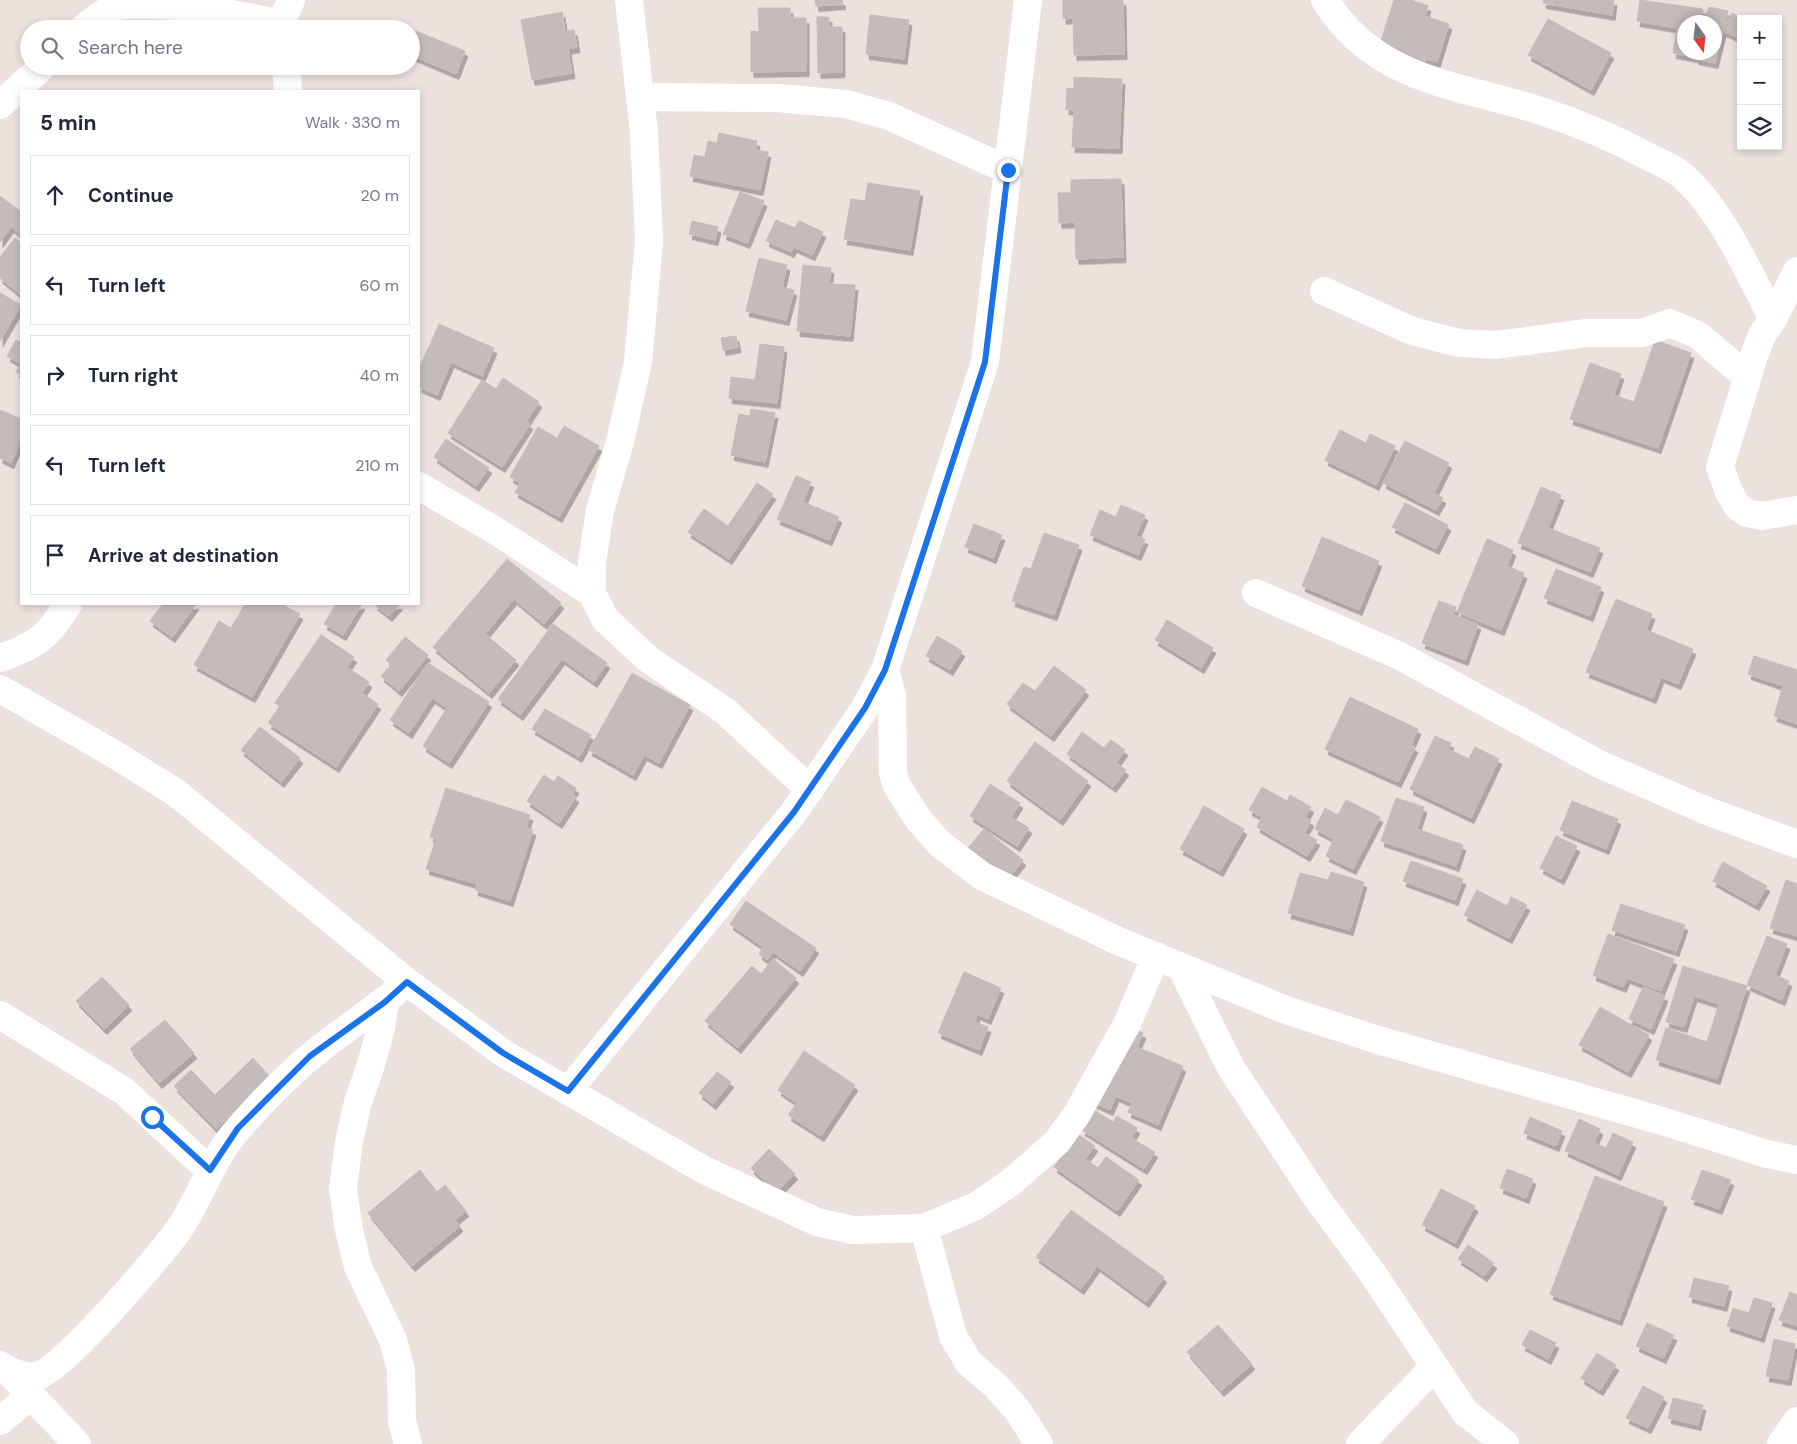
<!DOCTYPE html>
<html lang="en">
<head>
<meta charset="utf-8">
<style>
	:root { --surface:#fff; --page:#f6f6f7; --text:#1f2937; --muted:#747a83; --line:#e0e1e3 }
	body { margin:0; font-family:"DM Sans",sans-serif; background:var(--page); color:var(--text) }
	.controls { position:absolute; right:15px; top:15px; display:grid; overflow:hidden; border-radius:0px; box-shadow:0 2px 8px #0003 }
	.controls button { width:45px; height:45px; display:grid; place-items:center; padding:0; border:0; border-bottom:1px solid var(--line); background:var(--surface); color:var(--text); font:25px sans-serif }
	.compass { position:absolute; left:1677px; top:15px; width:45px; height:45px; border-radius:50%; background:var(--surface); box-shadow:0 2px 8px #0003; rotate:165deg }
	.stop { position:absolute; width:15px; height:15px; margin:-11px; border:4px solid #1a73e8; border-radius:50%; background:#fff }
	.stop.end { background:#1a73e8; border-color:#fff; box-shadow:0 1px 5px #0008 }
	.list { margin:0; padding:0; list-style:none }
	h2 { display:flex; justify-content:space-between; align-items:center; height:65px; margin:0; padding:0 20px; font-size:21px }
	h2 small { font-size:16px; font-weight:400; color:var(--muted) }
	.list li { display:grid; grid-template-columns:32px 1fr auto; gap:15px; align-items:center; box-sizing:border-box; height:80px; margin:0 10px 10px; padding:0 10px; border:1px solid var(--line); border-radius:0px }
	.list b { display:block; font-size:19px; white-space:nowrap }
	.list em { font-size:16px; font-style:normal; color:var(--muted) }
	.icon { flex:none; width:28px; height:28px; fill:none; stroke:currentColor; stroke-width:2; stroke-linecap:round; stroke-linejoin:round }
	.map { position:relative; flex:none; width:1797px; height:1444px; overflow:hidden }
	.search { position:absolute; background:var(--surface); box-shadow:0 2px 8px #0003; left:20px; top:20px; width:400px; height:55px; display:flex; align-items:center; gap:12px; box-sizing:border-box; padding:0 18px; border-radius:28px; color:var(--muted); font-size:19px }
	.panel { position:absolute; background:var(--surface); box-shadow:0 2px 8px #0003; left:20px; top:90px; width:400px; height:515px; border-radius:0px }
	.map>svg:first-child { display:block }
	.building { fill:#c4bcb8; stroke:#c7bcb6; filter:url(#shadow) }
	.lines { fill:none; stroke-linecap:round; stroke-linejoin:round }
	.minor { stroke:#fff; stroke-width:28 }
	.route { stroke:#1a73e8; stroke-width:6 }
</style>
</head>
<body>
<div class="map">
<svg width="1797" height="1444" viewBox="0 0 1797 1444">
	<defs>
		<filter id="shadow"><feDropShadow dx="3" dy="5.5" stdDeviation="0" flood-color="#0004"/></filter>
	</defs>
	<rect width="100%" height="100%" fill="#ece1dd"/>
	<!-- building -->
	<path class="building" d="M815,0H842L843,4L816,6Z
		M1063,0H1123L1124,54L1074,55L1073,18L1063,19Z
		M1394,0H1411L1428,6L1425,16L1449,24L1437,62L1426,59L1422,68L1377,53Z
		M1543,0H1614L1612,15L1543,3Z
		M1640,0L1703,9L1701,22H1684V52H1696L1695,57L1673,53L1677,28L1637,21Z
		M1709,7L1728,11L1715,63L1696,59L1695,57L1696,52H1714V22H1704Z
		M758,8H790V18H806V71L751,72V31L759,32Z
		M562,12L565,31L574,30L577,47L568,49L572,73L532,80L521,20Z
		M1732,13L1744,19H1741V39L1723,31Z
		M870,15L909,20L904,59L866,54Z
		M817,17H829V27H842V72L818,73Z
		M1548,19L1611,53L1591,90L1528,55Z
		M416,31L465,51L456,74L411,55V41Z
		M1074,77L1122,79L1119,148L1072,147L1074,110L1066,109L1067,88L1074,89Z
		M719,133L757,141L755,150L768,152L760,190L690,176L694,155L705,157L708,141L717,143Z
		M1121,179L1123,257L1076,259L1075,222L1059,223L1058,193H1071V180Z
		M868,183L920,191L910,250L844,239L851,199L865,201Z
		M740,192L764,201L747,243L723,234Z
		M0,196L21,212V235L11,227L0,242Z
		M776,220L795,228L799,221L823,232L812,255L794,247L791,252L766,241Z
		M692,221L718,227L715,240L689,234Z
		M15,238L21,243V295L0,278V257Z
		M759,258L787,265L782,287L794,290L786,320L746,311Z
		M803,265L831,268L829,284L855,285L850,336L797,331Z
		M0,293L21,305L0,341Z
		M439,324L494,348L482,376L451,362L437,395L419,387V369Z
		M736,336L738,347L723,350L721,338Z
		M16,340L21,343V374L16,372L21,364L7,356Z
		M1655,340L1691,353L1658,448L1570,419L1590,363L1621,374L1614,395L1634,402Z
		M760,344L784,347L777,403L729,398L731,377L755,380Z
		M503,378L539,402L526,422L530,424L502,467L448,433L482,380L496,389Z
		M751,409L775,413L765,462L731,455L739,414L750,416Z
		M0,410L21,419V439L11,463L0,458Z
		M564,426L599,446L559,517L515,492L520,483L510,477L538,427L557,438Z
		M1340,430L1366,443L1370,434L1395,446L1376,485L1325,460Z
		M446,439L489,468L476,486L434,457Z
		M1405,441L1449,463L1434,493L1443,498L1436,510L1383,483Z
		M796,476L811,482L803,502L839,517L829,540L777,519Z
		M757,483L773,494L729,559L688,532L704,509L728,526Z
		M1541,487L1561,495L1548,528L1600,548L1590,572L1518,543Z
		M1405,503L1448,525L1436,549L1392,527Z
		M1121,505L1145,515L1136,536L1145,539L1138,555L1090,535L1100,510L1116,517Z
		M974,524L1002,535L993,558L965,547Z
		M1044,533L1079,545L1054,615L1012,601L1024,567L1031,569Z
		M1322,537L1379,561L1359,610L1302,586Z
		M1487,539L1513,550L1507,566L1524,573L1501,630L1457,612Z
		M507,559L561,603L544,624L514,599L485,634L516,660L489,693L433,647Z
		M1556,569L1601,587L1590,616L1544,598Z
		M1616,599L1652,614L1646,630L1693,649L1678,684L1661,677L1653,698L1586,672Z
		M1439,601L1456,607L1453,615L1478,624L1465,660L1422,643Z
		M163,604H196L172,637L150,621Z
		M245,604H281L300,614L252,697L194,665L219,621L231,628Z
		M336,604H362L343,635L324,624Z
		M374,604H400L389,616Z
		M1167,620L1213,648L1201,668L1155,640Z
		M553,624L607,663L594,682L562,659L520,715L498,699Z
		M321,635L354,657L347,667L369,682L362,693L378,704L336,767L268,723L280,706L275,703Z
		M937,636L962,651L950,670L926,656Z
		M405,637L428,655L399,691L381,676L391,665L386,660Z
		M1754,656L1797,670V724L1774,716L1783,686L1748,674Z
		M428,663L489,702L449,763L423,746L447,708L432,698L409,733L390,720Z
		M1054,666L1086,690L1051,736L1007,704L1023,683L1035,691Z
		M632,673L690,705L659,763L644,755L633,775L589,750Z
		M1350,697L1418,729L1411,745L1415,747L1398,782L1325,749Z
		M545,709L591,735L579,757L532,729Z
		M260,727L300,758L281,782L241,750Z
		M1082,732L1104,748L1111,740L1125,750L1116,763L1126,770L1113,787L1067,754Z
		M1435,736L1451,743L1448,749L1469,759L1475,747L1499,759L1471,818L1410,789Z
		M1035,742L1088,781L1060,820L1007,781Z
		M544,775L554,782L558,776L576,788L572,794L576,797L559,823L527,801Z
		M990,784L1020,803L1011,817L1029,828L1017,846L970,816Z
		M1262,787L1287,801L1290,795L1311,807L1305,817L1311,821L1304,833L1317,840L1307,856L1257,827L1262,817L1249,810Z
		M446,788L530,815L526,828L533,830L510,901L475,890L477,884L426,869L436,839L430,837Z
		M1396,798L1424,807L1417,829L1463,845L1456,866L1381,841Z
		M1346,800L1380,817L1353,869L1326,856L1334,839L1315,829L1325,808L1338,815Z
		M1572,801L1618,819L1606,849L1560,830Z
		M1204,806L1244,829L1220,871L1180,849Z
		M984,829L1023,860L1007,880L968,848Z
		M1556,836L1577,846L1561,879L1540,868Z
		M1411,861L1463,879L1455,900L1403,881Z
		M1723,862L1767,886L1756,905L1713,881Z
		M1331,872L1364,882L1350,930L1288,913L1300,873L1328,880Z
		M1786,880L1797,884V936L1770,928Z
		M1477,890L1507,906L1511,897L1527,905L1509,938L1464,915Z
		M746,901L816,948L800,971L773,952L767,960L759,954L763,947L730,924Z
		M1621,904L1685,925L1676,951L1612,930Z
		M1608,934L1674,959L1661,991L1627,978L1623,987L1593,975Z
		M1767,936L1787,944L1775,975L1789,981L1782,1000L1747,985Z
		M773,959L796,978L738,1048L705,1021L752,966L761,974Z
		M1683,966L1747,986L1717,1079L1656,1060L1666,1028L1707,1042L1719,1004L1694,996L1684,1027L1666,1022Z
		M964,972L1001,988L988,1019L977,1014L975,1022L988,1027L979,1050L938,1033Z
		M102,977L129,1005L104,1029L76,1001Z
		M1643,987L1665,996L1651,1029L1629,1019Z
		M1600,1007L1649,1035L1628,1072L1579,1045Z
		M165,1020L194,1053L159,1083L130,1049Z
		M1121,1023L1143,1033L1137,1047L1183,1066L1158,1125L1128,1112L1132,1103L1116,1096L1110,1110L1088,1100Z
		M804,1051L855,1085L821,1136L788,1115L797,1103L778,1090Z
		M253,1058L270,1077L216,1129L174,1086L191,1070L215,1095Z
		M717,1072L731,1082L713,1104L699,1093Z
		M1094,1110L1113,1122L1117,1116L1137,1128L1131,1138L1155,1152L1144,1169L1082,1130Z
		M1530,1117L1562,1131L1556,1146L1524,1133Z
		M1579,1119L1600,1129L1594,1143L1606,1148L1613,1133L1633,1142L1618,1175L1565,1151Z
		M1078,1134L1095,1146L1085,1159L1098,1168L1106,1157L1139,1180L1117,1211L1054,1167Z
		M769,1149L795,1174L776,1193L751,1168Z
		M1507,1169L1533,1179L1526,1198L1500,1188Z
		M420,1170L437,1192L445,1185L466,1211L455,1220L460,1226L412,1266L368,1213Z
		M1702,1170L1731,1180L1719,1209L1691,1199Z
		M1595,1176L1664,1202L1619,1320L1550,1294Z
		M1441,1189L1475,1206L1455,1243L1422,1225Z
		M1071,1210L1164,1277L1146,1302L1097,1266L1081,1289L1036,1257Z
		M1468,1245L1494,1263L1484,1276L1458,1259Z
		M1694,1278L1729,1286L1724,1306L1689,1297Z
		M1790,1292L1797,1295V1326L1779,1320Z
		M1754,1298L1772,1303L1761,1337L1727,1326L1733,1308L1749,1313Z
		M1647,1323L1674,1335L1663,1358L1636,1346Z
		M1218,1325L1252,1364L1221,1391L1187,1352Z
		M1530,1330L1556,1343L1548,1359L1522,1345Z
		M1774,1339L1795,1344L1788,1380L1766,1376Z
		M1597,1353L1616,1365L1600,1390L1581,1378Z
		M1643,1386L1664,1397L1648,1428L1626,1418Z
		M1673,1398L1703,1405L1698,1425L1668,1418Z"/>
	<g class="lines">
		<!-- minor -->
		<path class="minor" d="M629,0L644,132L649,241L638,362L620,442L600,510L592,563V593L605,619L648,659L725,711L810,790
			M1325,0C1375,81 1456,84 1538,110C1576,122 1614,138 1649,157C1659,162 1671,167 1679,173C1719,204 1750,275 1773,319
			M83,29C93,20 105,11 118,6C160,0 238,14 281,24
			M281,29V24L291,0
			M286,66L288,91
			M640,97L777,98L846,104L889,116L1008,170
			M0,105L43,66
			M1797,271L1773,319L1762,335L1754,356L1720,467L1729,492L1737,506L1747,513L1762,516L1797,510
			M1324,291L1412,331L1459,343L1496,345L1586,333H1642L1670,323L1698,335L1747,377
			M419,486L496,531L592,593
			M1256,593L1400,656L1599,764L1707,811L1797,844
			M0,658C36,646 49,636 68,604
			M885,670L892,696L893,773L897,786L918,819L940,844L982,876L1118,941L1286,1010L1378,1040L1662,1121L1767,1154L1797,1160
			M0,689L114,754L175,792L407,982L503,1053L704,1170L817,1222L853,1230L924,1228L976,1206L1010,1183L1057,1142L1077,1114L1127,1024L1156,956
			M1181,967L1231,1068L1319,1201L1371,1271L1465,1412L1505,1444
			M385,1002L381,1028L370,1068L358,1102L349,1142L343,1189L349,1230L358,1267L393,1340L401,1370L402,1421L408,1444
			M0,1015L124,1091L209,1170
			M568,1091L794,812L865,708L885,670L985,362L1028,0
			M924,1228L953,1336L969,1363L996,1386L1018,1411L1039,1444
			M0,1365C12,1372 24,1379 39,1375C64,1368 159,1257 177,1232C201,1199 211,1158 239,1128C258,1106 289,1074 311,1056C342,1030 377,1009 407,982
			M6,1369L77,1444
			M0,1421L31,1395
			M1360,1444L1434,1367
			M1781,1444L1797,1421"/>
	</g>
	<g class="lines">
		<!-- route -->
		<path class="route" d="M152,1117L210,1170L238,1128L310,1056L385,1002L407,982L503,1053L568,1091L794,812L865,708L885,670L985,362L1008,170"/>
	</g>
</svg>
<div class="controls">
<button>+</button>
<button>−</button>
<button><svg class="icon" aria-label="layers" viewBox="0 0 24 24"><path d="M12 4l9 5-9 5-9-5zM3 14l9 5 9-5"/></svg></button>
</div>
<svg class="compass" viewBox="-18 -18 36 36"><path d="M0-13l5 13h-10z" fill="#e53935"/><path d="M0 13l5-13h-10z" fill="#747a83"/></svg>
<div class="stop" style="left:152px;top:1117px"></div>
<div class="stop end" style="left:1008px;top:170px"></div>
<div class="search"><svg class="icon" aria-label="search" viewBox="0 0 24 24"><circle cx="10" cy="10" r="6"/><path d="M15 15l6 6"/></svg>Search here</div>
<section class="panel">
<h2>5 min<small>Walk · 330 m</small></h2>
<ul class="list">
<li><svg class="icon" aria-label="ahead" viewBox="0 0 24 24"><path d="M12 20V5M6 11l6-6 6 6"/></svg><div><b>Continue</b></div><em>20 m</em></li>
<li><svg class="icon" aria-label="left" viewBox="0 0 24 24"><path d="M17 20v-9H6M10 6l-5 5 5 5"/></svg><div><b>Turn left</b></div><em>60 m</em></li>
<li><svg class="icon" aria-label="right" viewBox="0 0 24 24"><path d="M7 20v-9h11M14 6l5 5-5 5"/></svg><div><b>Turn right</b></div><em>40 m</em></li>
<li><svg class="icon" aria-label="left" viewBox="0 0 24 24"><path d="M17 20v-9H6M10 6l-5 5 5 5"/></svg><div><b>Turn left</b></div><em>210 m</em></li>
<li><svg class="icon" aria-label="arrive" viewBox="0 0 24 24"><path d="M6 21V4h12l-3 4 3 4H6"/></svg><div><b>Arrive at destination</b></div></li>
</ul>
</section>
</div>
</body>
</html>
